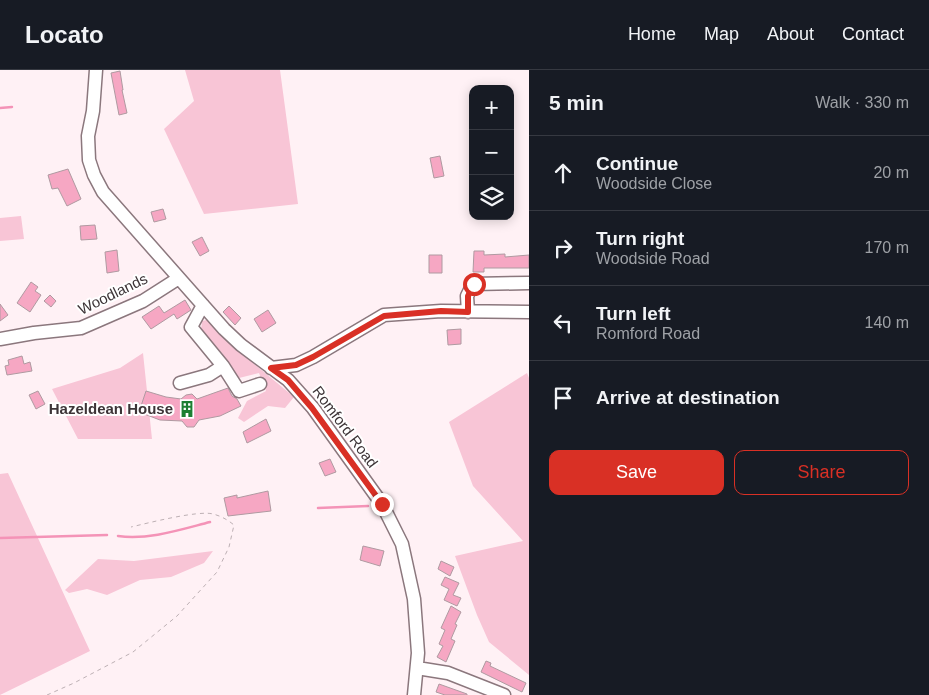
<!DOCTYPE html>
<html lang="en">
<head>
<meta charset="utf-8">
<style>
	:root { --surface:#171b24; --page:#20242c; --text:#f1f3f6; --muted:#9ea1a6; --line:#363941; --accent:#d93025 }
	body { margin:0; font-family:Arial,sans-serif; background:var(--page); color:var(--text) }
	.controls { position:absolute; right:15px; top:15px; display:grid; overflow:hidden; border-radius:10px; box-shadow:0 2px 12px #0003 }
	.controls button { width:45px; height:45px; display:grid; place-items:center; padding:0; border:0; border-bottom:1px solid var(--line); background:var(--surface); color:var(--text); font:25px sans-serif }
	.stop { position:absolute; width:15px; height:15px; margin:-11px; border:4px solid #d93025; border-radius:50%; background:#fff }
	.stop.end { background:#d93025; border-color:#fff; box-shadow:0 1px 5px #0008 }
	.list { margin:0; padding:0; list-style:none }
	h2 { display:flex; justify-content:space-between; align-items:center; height:65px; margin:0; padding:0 20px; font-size:21px }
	h2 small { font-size:16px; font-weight:400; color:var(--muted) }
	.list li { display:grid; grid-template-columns:32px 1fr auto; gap:15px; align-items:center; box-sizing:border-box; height:75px; padding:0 20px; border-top:1px solid var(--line) }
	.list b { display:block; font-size:19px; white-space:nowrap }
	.list p { margin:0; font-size:16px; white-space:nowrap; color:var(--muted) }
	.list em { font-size:16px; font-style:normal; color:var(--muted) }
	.actions { display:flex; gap:10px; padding:15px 20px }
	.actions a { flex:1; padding:11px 0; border:1px solid var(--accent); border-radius:10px; text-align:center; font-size:18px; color:var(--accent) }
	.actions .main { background:var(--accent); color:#fff }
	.icon { flex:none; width:28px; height:28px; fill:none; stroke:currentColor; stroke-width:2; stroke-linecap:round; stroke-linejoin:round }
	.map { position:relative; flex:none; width:529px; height:625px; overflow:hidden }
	header { display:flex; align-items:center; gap:30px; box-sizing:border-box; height:70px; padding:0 25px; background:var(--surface); border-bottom:1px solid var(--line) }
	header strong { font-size:24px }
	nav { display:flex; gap:28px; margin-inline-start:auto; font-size:18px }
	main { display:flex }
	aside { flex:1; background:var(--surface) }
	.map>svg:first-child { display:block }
	.green { fill:#f8c5d6 }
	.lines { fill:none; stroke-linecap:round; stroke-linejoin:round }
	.stream { stroke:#f493b7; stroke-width:2.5 }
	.building { fill:#f6a7c3; stroke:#af9aa1 }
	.minor-casing { stroke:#8b777d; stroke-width:15 }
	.path { stroke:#bdb0b4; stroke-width:1; stroke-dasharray:4 4; stroke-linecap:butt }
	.minor { stroke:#fff; stroke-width:12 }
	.route { stroke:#d93025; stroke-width:6 }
	.labels { text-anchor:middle; stroke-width:4; stroke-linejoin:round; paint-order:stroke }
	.street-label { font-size:15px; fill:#3d3437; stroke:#fff }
	.poi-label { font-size:15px; font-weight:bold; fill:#3d3437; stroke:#fff; text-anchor:end }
</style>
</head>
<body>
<header>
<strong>Locato</strong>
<nav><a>Home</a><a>Map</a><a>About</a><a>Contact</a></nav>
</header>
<main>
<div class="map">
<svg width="529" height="625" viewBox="0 0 529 625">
	<rect width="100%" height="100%" fill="#fff1f5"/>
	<!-- green -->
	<path class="green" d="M185,0H280L298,134L204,144L164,59L194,31Z
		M21,146L24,169L0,171V148Z
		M211,249L235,278L294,327L285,338L268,336L244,352L238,348L247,331L266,321L259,303L235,309L222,283L201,260L202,251Z
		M143,283L152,369H78L52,319L120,298Z
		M527,303L529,308V605L489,572L477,545L455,486L523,471L473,416L449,352Z
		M8,403L90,581L0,625V404Z
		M213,481L204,493L171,507L140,510L107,525L87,519L69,523L65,520L98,489L134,491Z"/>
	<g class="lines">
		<!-- stream -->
		<path class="stream" d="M0,38L12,37
			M318,438L368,436
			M118,466C149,470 179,460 210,452
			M0,468L107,465"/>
	</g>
	<!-- building -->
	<path class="building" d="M120,1L123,20H122L127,43L119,45L111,3Z
		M440,86L444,106L434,108L430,88Z
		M68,99L81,129L67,136L58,118L52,119L48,105Z
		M163,139L166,149L154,152L151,142Z
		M95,155L97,169L81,170L80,156Z
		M202,167L209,181L200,186L192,172Z
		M117,180L119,201L107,203L105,182Z
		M474,181H484V185L505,184V187L529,185V198H484V202H473Z
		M429,185H442V203H429Z
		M31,212L38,217L35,221L41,225L30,242L17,233Z
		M50,225L56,231L51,237L44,231Z
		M185,230L191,240L177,249L174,244L151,259L142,247L159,236L164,243Z
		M0,234L8,245L0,251Z
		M229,236L241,248L235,255L223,242Z
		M268,240L276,253L262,262L254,249Z
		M461,259V274L448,275L447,260Z
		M22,286L24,294L30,292L32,301L7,305L5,296L9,295L8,290Z
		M228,318L232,326L237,329L241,336L220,346L199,350L194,357H187L182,351L160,350L139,342L146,321L166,327L181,329L186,325L192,324L197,329Z
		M38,321L45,334L36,339L29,325Z
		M266,349L271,361L247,373L243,362Z
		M330,389L336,402L325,406L319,393Z
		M268,421L271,441L228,446L224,428L237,425V428Z
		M363,476L384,481L380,496L360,490Z
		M441,491L454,497L450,506L438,499Z
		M445,507L459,513L453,525L461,528L457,536L444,530L449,519L441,515Z
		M451,536L461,542L455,554L457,555L451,569L455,571L446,592L437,587L443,576L439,574L445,560L441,558Z
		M486,591L491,593L490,596L526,613L522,622L481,602Z
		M439,614L467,624V625H445L436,622Z"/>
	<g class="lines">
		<!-- minor casing -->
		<g class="minor-casing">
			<path id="minor" d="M96,0L93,41L88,66L89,90L94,105L103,122L224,259L241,275L288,310L313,338L382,434L402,474L414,529L418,583L414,625
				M468,242L467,226L473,214L529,213
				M0,269L34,263L81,258L143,231L179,208
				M223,296L239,321L260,314
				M271,298L296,295L313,287L384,245L441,241L529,242
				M180,313L209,305L223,296L191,257L203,235
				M417,598L448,603L504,625"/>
		</g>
		<!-- path -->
		<path class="path" d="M47,625L74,613L133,582L177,546L217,502L229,477L234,455C228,450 221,446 213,444C199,440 148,453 131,457"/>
		<!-- minor -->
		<use href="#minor" class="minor"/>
	</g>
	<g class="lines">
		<!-- route -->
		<path class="route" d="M382,434L312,338L288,310L271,298L296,295L313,287L384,246L441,241L468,242V226L474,214"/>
	</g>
	<!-- icons -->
	<defs>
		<g id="building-bare" transform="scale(1.35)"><path d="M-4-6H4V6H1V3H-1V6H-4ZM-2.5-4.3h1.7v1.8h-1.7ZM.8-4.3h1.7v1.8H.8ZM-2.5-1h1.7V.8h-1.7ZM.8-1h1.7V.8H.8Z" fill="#1c7f32" stroke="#fff" stroke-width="2.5" paint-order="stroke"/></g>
	</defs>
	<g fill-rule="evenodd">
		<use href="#building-bare" x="187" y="339"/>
	</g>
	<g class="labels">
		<!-- street labels -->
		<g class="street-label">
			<text transform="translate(113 224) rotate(-26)" y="5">Woodlands</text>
			<text transform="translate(345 357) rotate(53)" y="5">Romford Road</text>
		</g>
		<!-- poi labels -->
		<g class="poi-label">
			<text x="173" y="344">Hazeldean House</text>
		</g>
	</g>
</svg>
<div class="controls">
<button>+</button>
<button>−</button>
<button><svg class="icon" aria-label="layers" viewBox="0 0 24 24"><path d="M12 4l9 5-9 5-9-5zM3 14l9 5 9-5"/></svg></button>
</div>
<div class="stop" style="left:474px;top:214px"></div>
<div class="stop end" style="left:382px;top:434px"></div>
</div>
<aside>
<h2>5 min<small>Walk · 330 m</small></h2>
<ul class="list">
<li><svg class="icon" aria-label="ahead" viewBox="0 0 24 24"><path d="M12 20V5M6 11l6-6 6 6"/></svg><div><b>Continue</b><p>Woodside Close</p></div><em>20 m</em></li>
<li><svg class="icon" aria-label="right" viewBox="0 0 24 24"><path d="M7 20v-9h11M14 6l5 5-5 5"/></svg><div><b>Turn right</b><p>Woodside Road</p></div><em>170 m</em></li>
<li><svg class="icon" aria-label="left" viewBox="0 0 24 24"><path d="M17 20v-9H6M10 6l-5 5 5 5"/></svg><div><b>Turn left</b><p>Romford Road</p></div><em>140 m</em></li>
<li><svg class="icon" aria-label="arrive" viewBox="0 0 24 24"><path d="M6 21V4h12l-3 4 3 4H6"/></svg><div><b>Arrive at destination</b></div></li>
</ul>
<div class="actions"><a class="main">Save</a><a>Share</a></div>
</aside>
</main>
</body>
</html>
